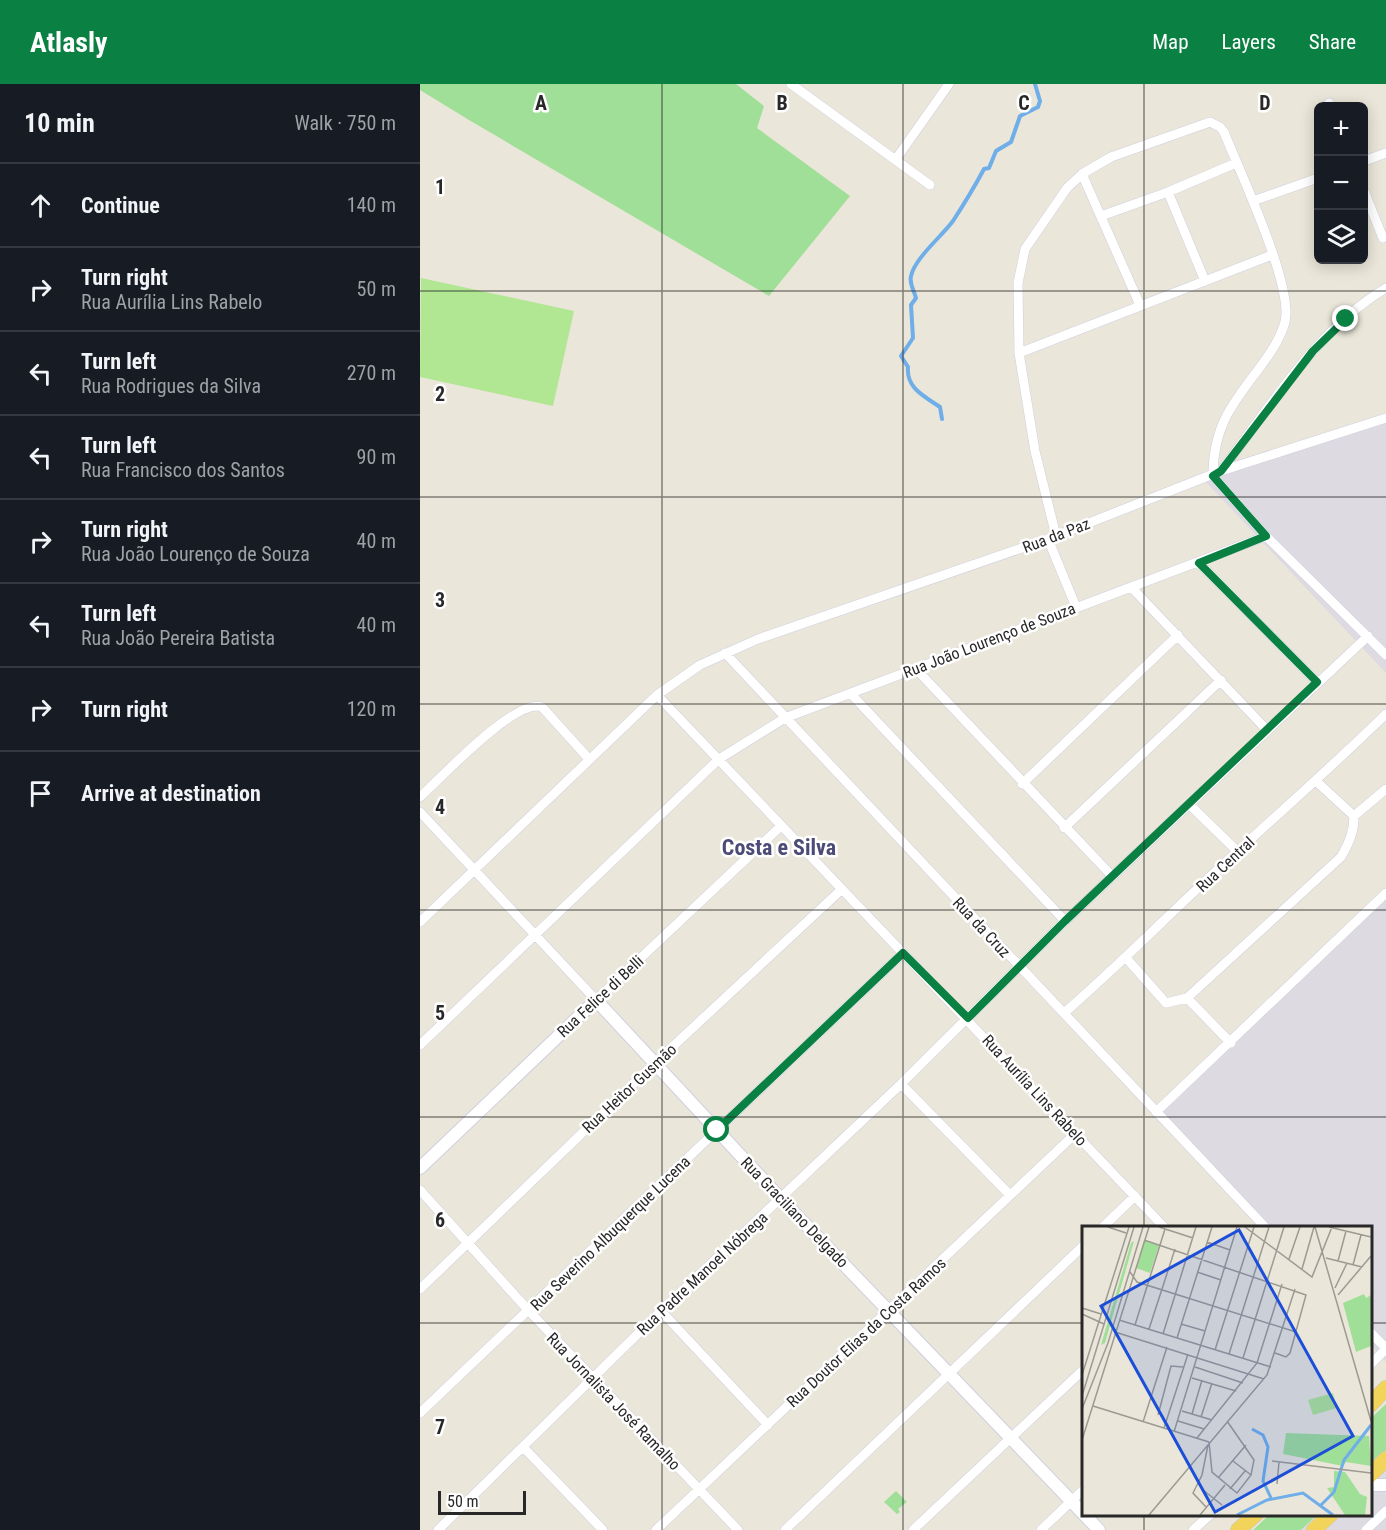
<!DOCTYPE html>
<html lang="en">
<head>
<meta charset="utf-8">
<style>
	:root { --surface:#171b24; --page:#20242c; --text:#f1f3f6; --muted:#9ea1a6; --line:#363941; --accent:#0b8043 }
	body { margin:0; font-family:"Roboto Condensed",sans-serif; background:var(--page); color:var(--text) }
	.controls { position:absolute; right:18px; top:18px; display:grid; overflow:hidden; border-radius:9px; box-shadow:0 3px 15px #0003 }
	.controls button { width:54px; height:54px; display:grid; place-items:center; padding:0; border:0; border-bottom:2px solid var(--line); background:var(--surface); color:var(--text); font:30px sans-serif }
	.scale { position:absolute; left:18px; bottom:15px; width:88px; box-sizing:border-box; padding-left:6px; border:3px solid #282828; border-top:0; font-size:16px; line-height:21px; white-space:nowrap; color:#282828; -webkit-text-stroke:4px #fff; paint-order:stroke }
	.stop { position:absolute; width:18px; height:18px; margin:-14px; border:4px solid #0b8043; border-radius:50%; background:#fff }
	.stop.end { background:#0b8043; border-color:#fff; box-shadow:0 2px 6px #0008 }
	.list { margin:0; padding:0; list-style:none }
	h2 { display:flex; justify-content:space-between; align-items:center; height:78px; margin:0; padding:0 24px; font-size:26px }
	h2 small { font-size:20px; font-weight:400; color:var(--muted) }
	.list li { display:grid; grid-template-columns:39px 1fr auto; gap:18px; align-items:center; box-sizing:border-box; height:84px; padding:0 24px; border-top:2px solid var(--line) }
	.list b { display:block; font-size:22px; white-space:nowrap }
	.list p { margin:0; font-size:20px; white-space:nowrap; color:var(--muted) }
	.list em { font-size:20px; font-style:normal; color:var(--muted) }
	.icon { flex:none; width:33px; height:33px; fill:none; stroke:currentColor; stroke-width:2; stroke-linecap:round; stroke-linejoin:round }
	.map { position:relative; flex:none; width:966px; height:1446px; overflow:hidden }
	header { display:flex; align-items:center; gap:36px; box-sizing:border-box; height:84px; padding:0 30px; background:var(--accent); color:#fff }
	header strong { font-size:28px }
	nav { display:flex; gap:33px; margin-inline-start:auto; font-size:21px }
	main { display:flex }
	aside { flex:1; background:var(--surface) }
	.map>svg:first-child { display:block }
	.industrial { fill:#dedae2 }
	.green { fill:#a0df97 }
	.pitch { fill:#b1e693 }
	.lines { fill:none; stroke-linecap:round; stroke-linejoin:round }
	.stream { stroke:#6faee9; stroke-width:4 }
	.minor-casing { stroke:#cfcfe0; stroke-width:10 }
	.tertiary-casing { stroke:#cfcfe0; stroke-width:14 }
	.trunk-casing { stroke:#c7c7c7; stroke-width:16 }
	.minor { stroke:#fff; stroke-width:9 }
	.tertiary { stroke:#fff; stroke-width:12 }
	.trunk { stroke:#f2d45a; stroke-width:15 }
	.route { stroke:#0b8043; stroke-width:8 }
	.grid { fill:none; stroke:#282828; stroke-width:1.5; stroke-opacity:0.55 }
	.labels { text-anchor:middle; stroke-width:5; stroke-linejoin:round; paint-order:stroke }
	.street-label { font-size:16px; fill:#282828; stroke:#fff }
	.district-label { font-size:22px; font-weight:bold; fill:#4c4a76; stroke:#fff }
	.inset-river { fill:none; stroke:#6faee9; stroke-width:3 }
	.inset-road { fill:none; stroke:#9c9a92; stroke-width:1.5 }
	.view { fill:#1d4ed8; fill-opacity:0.15; stroke:#1d4ed8; stroke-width:3 }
	.inset-edge { fill:none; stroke:#282828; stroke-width:3 }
	.grid-label { font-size:20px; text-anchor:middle; font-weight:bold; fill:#282828; stroke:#fff; stroke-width:5; stroke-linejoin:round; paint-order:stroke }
</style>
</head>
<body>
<header>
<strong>Atlasly</strong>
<nav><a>Map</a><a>Layers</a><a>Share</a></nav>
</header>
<main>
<aside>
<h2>10 min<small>Walk · 750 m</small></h2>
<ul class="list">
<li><svg class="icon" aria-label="ahead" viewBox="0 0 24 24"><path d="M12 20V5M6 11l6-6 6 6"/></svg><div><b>Continue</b></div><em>140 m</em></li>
<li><svg class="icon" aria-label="right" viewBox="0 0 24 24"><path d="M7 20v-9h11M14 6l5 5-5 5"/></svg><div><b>Turn right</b><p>Rua Aurília Lins Rabelo</p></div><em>50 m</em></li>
<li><svg class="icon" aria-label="left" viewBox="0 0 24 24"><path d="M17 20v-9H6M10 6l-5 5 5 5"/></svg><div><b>Turn left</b><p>Rua Rodrigues da Silva</p></div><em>270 m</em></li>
<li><svg class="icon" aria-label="left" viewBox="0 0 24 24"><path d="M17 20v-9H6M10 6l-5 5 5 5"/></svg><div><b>Turn left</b><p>Rua Francisco dos Santos</p></div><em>90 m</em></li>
<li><svg class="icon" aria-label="right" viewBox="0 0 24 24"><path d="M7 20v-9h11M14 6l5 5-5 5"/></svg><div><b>Turn right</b><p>Rua João Lourenço de Souza</p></div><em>40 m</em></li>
<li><svg class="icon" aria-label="left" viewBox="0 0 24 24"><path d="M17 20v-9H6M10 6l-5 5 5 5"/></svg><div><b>Turn left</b><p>Rua João Pereira Batista</p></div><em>40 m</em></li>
<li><svg class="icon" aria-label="right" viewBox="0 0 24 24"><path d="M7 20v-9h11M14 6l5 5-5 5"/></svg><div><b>Turn right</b></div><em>120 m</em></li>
<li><svg class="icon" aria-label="arrive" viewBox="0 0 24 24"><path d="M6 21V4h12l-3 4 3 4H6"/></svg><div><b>Arrive at destination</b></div></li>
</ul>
</aside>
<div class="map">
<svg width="966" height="1446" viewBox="0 0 966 1446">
	<rect width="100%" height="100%" fill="#eae6d9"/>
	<!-- industrial -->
	<path class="industrial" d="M966,333V589L784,396Z
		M966,808V1278L950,1260V1143H840L734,1030Z
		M966,1341V1446H857L874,1430H950V1357Z"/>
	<!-- green -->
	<path class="green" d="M0,0H316L344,22L337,44L430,112L349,212L49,36L0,6Z
		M966,1320V1366L950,1381V1335Z
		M476,1407L487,1418L478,1425L480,1428L477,1430L464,1418Z
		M850,1430H898L881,1446H833Z"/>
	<!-- pitch -->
	<path class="pitch" d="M1,194L154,227L133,322L0,293Z"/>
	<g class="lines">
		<!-- stream -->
		<path class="stream" d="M522,335L520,323C504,312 486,304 488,283L481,272L493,254L491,221L496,214C494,206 489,200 491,192C495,174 521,153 533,137C544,120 555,102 564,85L569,84L576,67L591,58L600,32L618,23L620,17L615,0"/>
		<!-- minor casing -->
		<g class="minor-casing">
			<path id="minor" d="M371,0L510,101
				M909,19L911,22
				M476,75L529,0
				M944,77L966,69
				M662,90L720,221
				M944,107L963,154
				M748,108L785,197
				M833,117L898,94
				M681,132L748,108L816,79
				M599,269L852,171
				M801,387C850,323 896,246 966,204
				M793,392L846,452L966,571
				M636,452L615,367L599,269L598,199L605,165L647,104L662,90L691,73L790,38L800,43L804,48C819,86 874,202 865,238C860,256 849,271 838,286C810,322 793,345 793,392
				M628,455L656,523
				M779,479L897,598
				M711,503L846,645
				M305,569L845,1143
				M496,585L692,792
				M431,610L645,837
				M237,611L744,1143
				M897,698L934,732
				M602,700L758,551
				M0,713C20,695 96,613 122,623L169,675
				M770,721L817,767
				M0,728L176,916L361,742
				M644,744L801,596
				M0,838L237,611L280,581L338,555L628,455L801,387L966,334
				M707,875L746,919L767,914L921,773C929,759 934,748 934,732L966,705
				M767,914L811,959
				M644,929C704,877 759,820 818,767C868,721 918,677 966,630
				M0,961L299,675L365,634L846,452
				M481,1000L590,1111
				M736,1028L966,809
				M0,1106L109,1227L318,1446
				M683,1143L715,1112
				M0,1205L235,979L421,806
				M241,1227L348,1341
				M950,1248L966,1264
				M950,1281L966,1265
				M0,1329L483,869
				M104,1364L183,1446
				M18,1446L241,1227L481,1000L645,837L948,552
				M236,1446L655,1050
				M365,1446L663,1162
				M493,1446L663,1286
				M621,1446L663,1406
				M773,1446L791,1430
				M946,1446L966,1427"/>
		</g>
		<!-- tertiary casing -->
		<g class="tertiary-casing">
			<path id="tertiary" d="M0,1084L176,916L361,1115L679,1446
				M950,1401H966"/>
		</g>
		<!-- trunk casing -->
		<g class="trunk-casing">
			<path id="trunk" d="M950,1321L966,1304
				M950,1391L966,1375
				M818,1446L836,1430
				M894,1446L911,1430"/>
		</g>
		<!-- minor -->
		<use href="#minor" class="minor"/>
		<!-- tertiary -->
		<use href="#tertiary" class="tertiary"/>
		<!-- trunk -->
		<use href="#trunk" class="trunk"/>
	</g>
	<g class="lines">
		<!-- route -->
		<path class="route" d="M297,1046L483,869L548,934L645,837L897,598L779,479L846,452L793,392L801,387L893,267L926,235"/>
	</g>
	<!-- grid -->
	<path class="grid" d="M242,0V1446M483,0V1446M724,0V1143M0,207H966M0,413H966M0,620H966M0,826H966M0,1033H966M0,1239H663M950,1239H966M724,1430V1446"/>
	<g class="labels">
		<!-- street labels -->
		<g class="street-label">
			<text transform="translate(636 451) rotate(-21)" y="6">Rua da Paz</text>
			<text transform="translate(569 556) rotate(-21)" y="6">Rua João Lourenço de Souza</text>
			<text transform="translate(805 780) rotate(-43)" y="6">Rua Central</text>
			<text transform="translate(562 843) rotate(47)" y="6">Rua da Cruz</text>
			<text transform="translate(180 912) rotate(-43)" y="6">Rua Felice di Belli</text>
			<text transform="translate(209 1004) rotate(-43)" y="6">Rua Heitor Gusmão</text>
			<text transform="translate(615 1006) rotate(47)" y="6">Rua Aurília Lins Rabelo</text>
			<text transform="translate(375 1128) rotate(46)" y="6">Rua Graciliano Delgado</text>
			<text transform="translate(190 1149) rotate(-44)" y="6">Rua Severino Albuquerque Lucena</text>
			<text transform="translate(282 1189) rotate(-43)" y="6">Rua Padre Manoel Nóbrega</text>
			<text transform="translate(446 1248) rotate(-43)" y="6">Rua Doutor Elias da Costa Ramos</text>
			<text transform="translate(194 1317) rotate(46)" y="6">Rua Jornalista José Ramalho</text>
		</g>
		<!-- district labels -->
		<g class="district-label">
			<text x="359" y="771">Costa e Silva</text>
		</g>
	</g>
	<!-- overview -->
	<g transform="translate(662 1142)">
		<rect width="290" height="290" fill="#eae6d9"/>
		<path d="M62,14L77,19L68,47L54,42ZM52,15L23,117L19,119L49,17ZM282,68L284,72L289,69V120L274,126L261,77ZM204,207L287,210L289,240L264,236L261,240L201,228ZM252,245L263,246L278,268L285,271L283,289H263L245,262L252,261Z" fill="#a0df97"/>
		<path d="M251,167L255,182L231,189L226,174Z" fill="#b1e693"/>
		<path class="inset-river" d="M170,203L181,209L186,221L181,255L189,272M239,279L252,266L262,234L289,199M155,289L185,274L221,267L251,289"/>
		<path class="inset-road" d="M26,1L44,7M77,1L111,12M163,1L230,51L250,1M233,1L289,195M247,1L289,11M62,14L224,69L208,127L204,131L193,127M125,16L148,24M244,32L280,41M207,33L218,1M256,35L264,5M271,39L279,9M220,43L232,1M48,46L55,56L214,106M115,46L139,54M253,62L265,37M256,69L289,30M0,82L19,88M0,88L22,98M37,94L189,141M99,98L123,105M53,99L83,3M67,103L93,23M33,106L182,153M81,108L114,1M95,112L130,1M133,124L172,1M147,128L187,1M161,132L202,1M113,141L161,157M0,149L47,1M110,152L154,165M0,170L52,1M11,180L127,216M0,183L26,117L61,1M100,185L130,194M110,188L120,154M76,189L89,140L101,141M119,191L130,157M96,195L122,203M61,196L85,121M82,202L106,128M92,206L155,1M115,212L175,137L200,58M0,214L67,1M127,216L130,246L155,267L169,249L172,234L145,195M151,235L169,249M190,235L289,247M136,252L164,219M195,258L197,236M148,263L163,245M121,264L140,279M124,281L111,267L120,249L126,219M67,289L185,149L213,63M118,289L143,259"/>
		<path class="view" d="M157,4L271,210L133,286L19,80Z"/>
		<rect width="290" height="290" class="inset-edge"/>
	</g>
	<g class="grid-label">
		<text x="121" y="26">A</text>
		<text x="362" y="26">B</text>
		<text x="604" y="26">C</text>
		<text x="845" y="26">D</text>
		<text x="20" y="110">1</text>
		<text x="20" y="317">2</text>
		<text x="20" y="523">3</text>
		<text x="20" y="730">4</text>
		<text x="20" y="936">5</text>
		<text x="20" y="1143">6</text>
		<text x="20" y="1350">7</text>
	</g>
</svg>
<div class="controls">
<button>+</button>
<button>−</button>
<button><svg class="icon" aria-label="layers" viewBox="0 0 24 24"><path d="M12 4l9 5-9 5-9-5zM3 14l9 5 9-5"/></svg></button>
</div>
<div class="scale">50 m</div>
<div class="stop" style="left:297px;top:1046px"></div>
<div class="stop end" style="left:926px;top:235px"></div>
</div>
</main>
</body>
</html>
